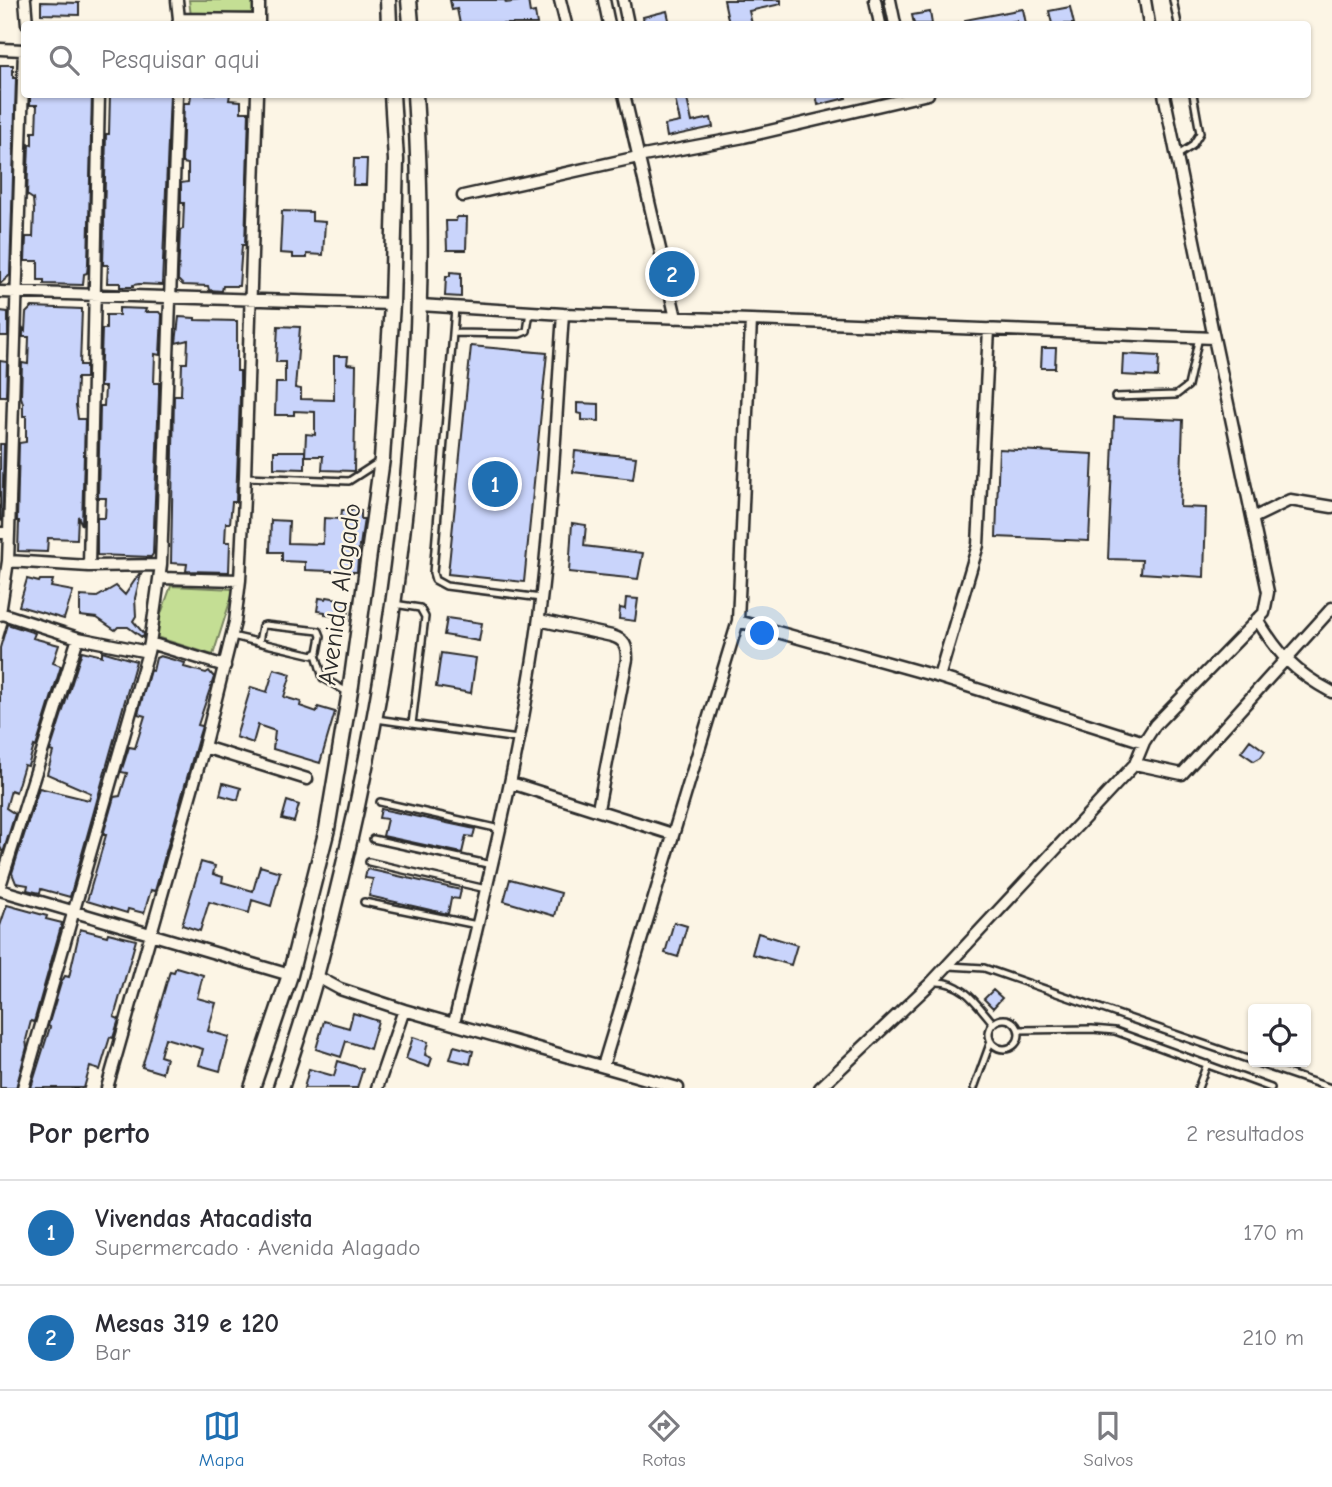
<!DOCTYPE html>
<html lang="pt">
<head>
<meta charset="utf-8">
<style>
	:root { --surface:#fff; --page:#f2f2f3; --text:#2b2b33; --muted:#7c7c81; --line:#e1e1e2; --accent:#1f6fb2 }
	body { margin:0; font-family:"Comic Neue",sans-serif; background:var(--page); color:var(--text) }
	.controls { position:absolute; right:21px; bottom:21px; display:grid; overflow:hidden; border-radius:7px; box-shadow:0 2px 5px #0004 }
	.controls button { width:63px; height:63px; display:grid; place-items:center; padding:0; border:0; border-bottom:2px solid var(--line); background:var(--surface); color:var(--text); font:35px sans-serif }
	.you { position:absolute; left:763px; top:634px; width:24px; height:24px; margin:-18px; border:5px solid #fff; border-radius:50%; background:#1a73e8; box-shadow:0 0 0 10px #1a73e833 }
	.badge { display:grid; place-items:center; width:46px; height:46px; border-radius:50%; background:var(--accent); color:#fff; font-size:23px; font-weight:700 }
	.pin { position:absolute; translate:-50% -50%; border:4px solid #fff; box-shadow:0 2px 7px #0006 }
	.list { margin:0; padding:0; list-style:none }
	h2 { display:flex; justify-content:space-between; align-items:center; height:91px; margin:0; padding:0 28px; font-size:30px }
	h2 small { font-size:23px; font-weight:400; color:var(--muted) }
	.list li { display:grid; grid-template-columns:46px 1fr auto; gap:21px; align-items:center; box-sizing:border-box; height:105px; padding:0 28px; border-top:2px solid var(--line) }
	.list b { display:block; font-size:26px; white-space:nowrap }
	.list p { margin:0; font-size:23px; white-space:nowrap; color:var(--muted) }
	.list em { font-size:23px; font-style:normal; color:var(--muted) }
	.icon { flex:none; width:38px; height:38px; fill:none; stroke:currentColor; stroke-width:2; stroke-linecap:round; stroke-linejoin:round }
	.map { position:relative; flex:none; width:1332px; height:1088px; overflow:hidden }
	.search { position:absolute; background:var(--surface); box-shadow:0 2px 5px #0004; left:21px; right:21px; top:21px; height:77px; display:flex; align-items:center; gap:18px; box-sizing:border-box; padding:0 24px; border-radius:7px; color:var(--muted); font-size:26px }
	.sheet { height:301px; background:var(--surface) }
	nav { display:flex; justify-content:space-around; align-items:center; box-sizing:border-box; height:98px; border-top:2px solid var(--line); background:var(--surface); font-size:19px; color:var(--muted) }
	nav a { display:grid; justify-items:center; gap:4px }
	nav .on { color:var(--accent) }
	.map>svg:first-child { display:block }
	.green { fill:#c4de94; stroke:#788460; stroke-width:2 }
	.building { fill:#c9d4fb; stroke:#2b2b2b; stroke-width:2 }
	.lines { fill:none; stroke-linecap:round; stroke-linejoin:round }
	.service-casing { stroke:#2b2b2b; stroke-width:10 }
	.minor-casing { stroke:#2b2b2b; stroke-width:15 }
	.secondary-casing { stroke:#2b2b2b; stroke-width:19 }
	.service { stroke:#fcf5e5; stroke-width:5 }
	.minor { stroke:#fcf5e5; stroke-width:10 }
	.secondary { stroke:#fcf5e5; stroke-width:14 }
	.labels { text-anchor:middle; stroke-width:5; stroke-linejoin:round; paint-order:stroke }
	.street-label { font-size:26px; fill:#2b2b2b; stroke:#fcf5e5 }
</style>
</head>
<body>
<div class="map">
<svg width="1332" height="1088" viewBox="0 0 1332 1088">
	<rect width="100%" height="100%" fill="#fcf5e5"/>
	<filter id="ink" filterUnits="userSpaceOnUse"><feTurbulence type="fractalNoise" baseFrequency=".0143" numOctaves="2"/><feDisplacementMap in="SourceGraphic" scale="14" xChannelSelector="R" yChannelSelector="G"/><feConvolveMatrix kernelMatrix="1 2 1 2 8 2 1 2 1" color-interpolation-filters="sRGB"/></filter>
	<g filter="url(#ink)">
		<!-- green -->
		<path class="green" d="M189,0H255L256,13L191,16Z
			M171,586L234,589L213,655L153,636Z"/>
		<!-- building -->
		<path class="building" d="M450,0H505L506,3L528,0L530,13L535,12L537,24H460L457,9L452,10Z
			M724,0H781V4L749,11L752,24H729Z
			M41,2L79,3V15L41,14Z
			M1070,7L1074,24H1052L1049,11Z
			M1023,9L1026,24H1016V21L998,24H965V20Z
			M667,11L670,24H644L643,17Z
			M930,12L932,24H914L912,15Z
			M0,65H13V78H16L10,275L0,284Z
			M30,94H92L88,264L87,273L84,274L83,285L44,284V280H38V261H25L26,237H33L34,211L33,199L27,195L29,144L32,145V132H36L37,105H30Z
			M110,94H170L162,285L139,284L133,285V287H120V283H107L108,265H103L106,134H109Z
			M191,94H230L229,100L241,101V112H249L245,245H242L239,286H223L222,291L209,290L208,286L183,285L178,280L180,230L183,229L184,203H181V183L188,182V164L182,163L184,103H190Z
			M674,94H686L692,122L711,118L713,127L667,137L665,125L680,122Z
			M816,94H845L846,98L818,105Z
			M354,159H367L366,185H353Z
			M282,211L312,212V221L325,222L323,255L307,254V258H293V254L280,253Z
			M457,217H467L466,250H447L446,221H456Z
			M450,272L461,273V297L445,296L446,276H450Z
			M32,307L82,309L80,365H86V378H77L76,405L78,419H85L82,525L78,516L77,539L48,538L47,552L18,551L19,521H17L19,443L26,442V416H23V403L21,397L22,363L28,364L29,337H23V328L25,331L26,313Z
			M119,308L146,309L145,312H159L162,316L160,355L155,354L154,383H159V394L153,554L151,557L97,555V518H105L106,498H98L100,406H104L105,387H100L102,329H106V315H119Z
			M0,311L8,312V336H0Z
			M179,317L195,318V320L237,321V371H240V397L236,502H232L230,523H226L225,542H230L229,572L186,571L187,564L171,563L174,395H181L182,363H187L188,340L176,343Z
			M278,326L300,327L295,388L301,389V399L334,400V356H348L347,364L356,365L354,471L322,470L323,456H305L306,434L315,435V412L294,411V415H275L276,383H285V362H276Z
			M471,346L547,353L524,582L448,574Z
			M1042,348H1056L1055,368H1041Z
			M1123,354L1159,356L1158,377L1122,375Z
			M0,361L7,362L6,396H0Z
			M577,403L599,404V421L582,420V414L577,413Z
			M1114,417L1183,420L1180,507L1206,508L1204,577L1141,573L1142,560L1108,559Z
			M0,444H4L2,521L0,520Z
			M999,449L1093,454L1089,541L996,537Z
			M274,451H305V469L274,468Z
			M575,451L636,457L633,479L573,472Z
			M342,510H361V519H364L360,546H359L357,572L305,570V562L282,561V552H270L271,520L289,521L288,543L323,544L324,518L341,519Z
			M572,523L586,525L584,546L643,553L638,579L569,572Z
			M139,574H141L135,598L136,616L133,621L144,634L143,638L128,627H118L115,630L97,618L80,616V596L97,597L116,586L125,595Z
			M27,579L39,582L40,580H53L51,587L73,591L64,619L19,606Z
			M327,597L350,601L348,617L325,615V612L317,611L319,598L326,599Z
			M626,598L638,599L635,621L619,619L620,608L625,609Z
			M447,618L482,623L479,641L444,635Z
			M7,624L35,633L33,638L59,645L53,663L61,666L36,747L34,746L28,766L24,765L16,792L11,790L6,808L15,814L3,853L0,847V648Z
			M82,651L102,656V651L136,661L70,897L41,889L40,893L27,890L28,885L16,883L12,873L39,788L89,800L91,793L47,774L53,752L50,751Z
			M441,653L476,658L471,693L436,687Z
			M160,656L185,663L184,667L206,673L209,671L214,677L198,725L202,726L198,739L155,891L151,890L144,913L128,909L127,913L87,901L106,835H103L114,797L120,796L127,773L121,772L129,747L135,748L145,716L138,714L150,670L153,671L156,658Z
			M274,669L291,674L284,697L301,702L300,706L317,712L318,707L335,712L320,763L273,749L275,731L258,725L253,743L236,737L251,687L267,692Z
			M1250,740L1265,751L1261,757L1254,761L1241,752Z
			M223,783L241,788L238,800L220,795Z
			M287,801L299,805L294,822L282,819Z
			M381,809L475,829L473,837L466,836L462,853L383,836L387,819L379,818Z
			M201,862L215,866L213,874L223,877L222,882L253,891L260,866L280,872L271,906L252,900L249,913L209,902L200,931L182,925Z
			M367,869L461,890L459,899L451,898L448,914L369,896L373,879L365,878Z
			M510,879L561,893L555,916L504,901Z
			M7,905L47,916L46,919L62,923L34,1022L31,1021L26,1040L27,1047L16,1088H0V926Z
			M674,922L687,926L678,957L665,953Z
			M80,929L107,936L108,933L136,940L114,1017L119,1019L113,1038L110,1037L100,1070L90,1067L84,1088H31L50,1027L48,1026L61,983L65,976L69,977Z
			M758,933L797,945L791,965L752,954Z
			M176,967L203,975L197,998L216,1003L208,1031L229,1037L220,1071L199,1065L203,1049L165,1038L160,1056L166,1058L162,1073L142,1067L170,971L174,972Z
			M993,990L1002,998L993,1008L984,999Z
			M353,1013L378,1021L370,1049L346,1041L341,1057L316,1049L324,1021L349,1028Z
			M413,1037L428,1042L425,1055L432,1058L429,1067L406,1059Z
			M454,1046L473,1051L470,1064L450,1059Z
			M338,1061L363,1069L357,1088H304L309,1069L334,1076Z"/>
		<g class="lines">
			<!-- service casing -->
			<g class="service-casing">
				<path id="service" d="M1173,0L1178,24
					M1178,155L1192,146L1200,133L1193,94
					M530,312L527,331L520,334L453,333L433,573L435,580L446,586L541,598
					M453,333L455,308
					M1115,397L1176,395L1188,386L1199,337
					M245,477L349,481L380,461
					M394,604L420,608L425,617L412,724
					M232,636L313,655L318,652L321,636L319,631L265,625L262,626L259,642
					M316,654L323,678L347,692
					M376,719L518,739
					M380,802L500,829
					M373,839L492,865
					M369,862L486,889
					M364,902L477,925
					M949,966L984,968L1253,1061
					M934,982C962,980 977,1004 993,1023
					M989 1034a15 15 0 1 1 30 0a15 15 0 1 1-30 0Z
					M1019,1030L1092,1029L1115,1031L1271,1088
					M1254,1062L1331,1088
					M974,1088L991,1041
					M1198,1088L1207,1064"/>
			</g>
			<!-- minor casing -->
			<g class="minor-casing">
				<path id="minor" d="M25,0L27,24
					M177,0L179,19
					M259,0V24
					M560,0L566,24
					M604,0L609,24
					M623,0L628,24
					M875,0L880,24
					M890,0L895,24
					M1145,0L1149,24
					M178,24L179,19L259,20
					M0,49L24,50
					M624,94L676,318
					M1164,94L1214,338
					M463,196L638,157L744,137L928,94
					M0,292L392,304
					M420,305L563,314L751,320L738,621L603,1066
					M1253,518L1290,500L1332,507
					M0,533H9L8,561L0,613
					M9,533L24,50
					M8,561L89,566L161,565L150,643
					M161,565L177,94
					M89,566L99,94
					M160,578L240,580
					M0,615V613L78,638L148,652L150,643L225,666
					M1257,619C1279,655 1294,672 1332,692
					M539,620L612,636C625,640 627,646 627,659L598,809
					M738,621L939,677L1144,742L1155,725L1264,613L1268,592L1214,338L751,320
					M939,677L978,545L989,329
					M204,747L307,779
					M1135,764L1182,774L1332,608
					M511,783L672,834
					M0,886L78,638
					M0,890L290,975
					M316,976L340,989L404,1010L678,1088
					M454,1023C486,889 521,754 539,617C552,517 556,415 563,314
					M23,1088L148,652
					M107,1088L204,747L235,622L240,580L245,477L257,94
					M377,1088L404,1010
					M820,1088L931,983L1135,764L1144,742"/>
			</g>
			<!-- secondary casing -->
			<g class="secondary-casing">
				<path id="secondary" d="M388,0L389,24
					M409,0L411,24
					M252,1088L290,975L327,829L351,685L382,459L392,304L396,160L392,94
					M281,1088C293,1050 307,1011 317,972C393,688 434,389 415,94"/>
			</g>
			<!-- service -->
			<use href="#service" class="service"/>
			<!-- minor -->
			<use href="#minor" class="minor"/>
			<!-- secondary -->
			<use href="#secondary" class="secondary"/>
		</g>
	</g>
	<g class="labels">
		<!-- street labels -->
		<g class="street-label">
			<text transform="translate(339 594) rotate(-82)" y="9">Avenida Alagado</text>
		</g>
	</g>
</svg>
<div class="controls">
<button><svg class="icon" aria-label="locate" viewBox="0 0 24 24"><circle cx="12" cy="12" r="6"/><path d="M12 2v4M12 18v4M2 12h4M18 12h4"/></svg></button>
</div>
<div class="you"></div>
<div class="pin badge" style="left:495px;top:484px">1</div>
<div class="pin badge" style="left:672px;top:274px">2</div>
<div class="search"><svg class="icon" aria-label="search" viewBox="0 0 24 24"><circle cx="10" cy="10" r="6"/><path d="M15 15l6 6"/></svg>Pesquisar aqui</div>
</div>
<section class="sheet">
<h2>Por perto<small>2 resultados</small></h2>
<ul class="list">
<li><span class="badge">1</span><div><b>Vivendas Atacadista</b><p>Supermercado · Avenida Alagado</p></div><em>170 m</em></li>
<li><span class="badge">2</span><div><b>Mesas 319 e 120</b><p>Bar</p></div><em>210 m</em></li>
</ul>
</section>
<nav>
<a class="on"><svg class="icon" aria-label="map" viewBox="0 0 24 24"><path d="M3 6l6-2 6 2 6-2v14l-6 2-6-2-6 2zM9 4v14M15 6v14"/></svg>Mapa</a>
<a><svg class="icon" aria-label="directions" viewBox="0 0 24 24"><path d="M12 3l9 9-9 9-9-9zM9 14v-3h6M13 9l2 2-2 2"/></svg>Rotas</a>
<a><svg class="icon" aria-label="saved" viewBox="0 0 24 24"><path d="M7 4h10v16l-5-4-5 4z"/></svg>Salvos</a>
</nav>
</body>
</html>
